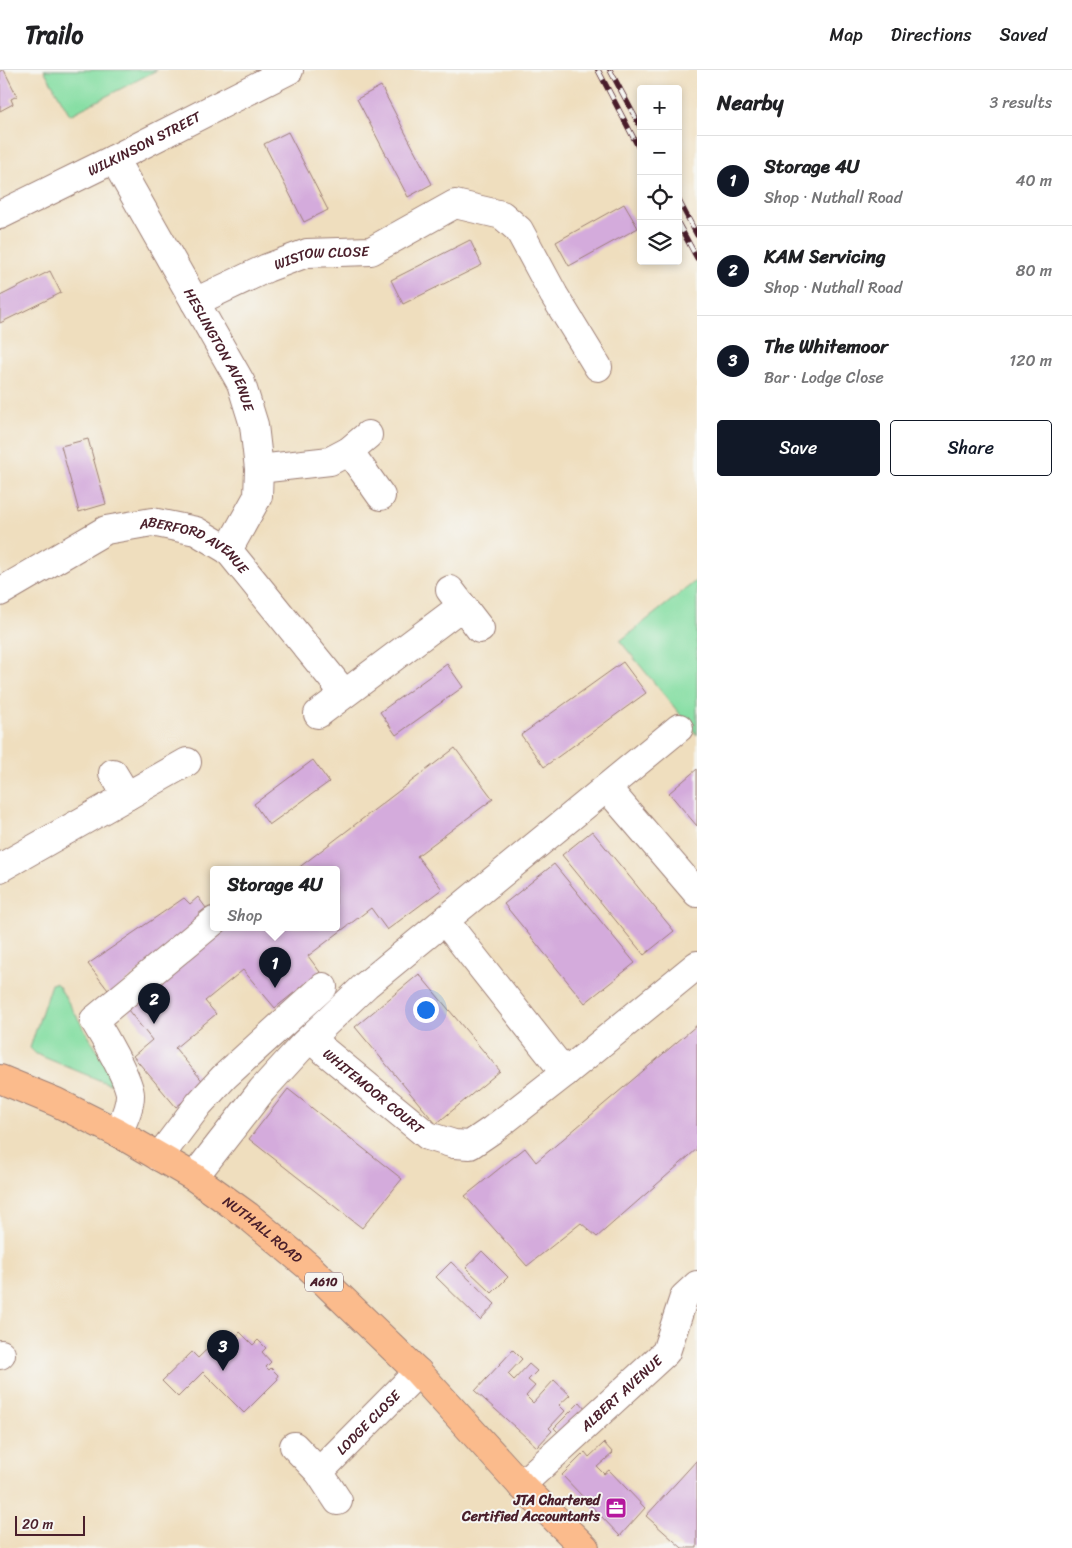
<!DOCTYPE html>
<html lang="en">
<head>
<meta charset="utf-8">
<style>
	:root { --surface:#fff; --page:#f2f2f2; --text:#202124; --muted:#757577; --line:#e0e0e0; --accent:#111827 }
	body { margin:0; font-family:Sriracha,sans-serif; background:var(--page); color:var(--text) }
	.controls { position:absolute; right:15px; top:15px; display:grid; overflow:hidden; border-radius:5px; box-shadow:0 2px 8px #0003 }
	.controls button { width:45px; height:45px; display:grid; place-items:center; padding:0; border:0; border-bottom:1px solid var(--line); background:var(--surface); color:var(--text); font:25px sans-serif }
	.scale { position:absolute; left:15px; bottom:12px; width:70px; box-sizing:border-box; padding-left:5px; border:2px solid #4a1f2b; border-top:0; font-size:14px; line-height:18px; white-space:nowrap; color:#4a1f2b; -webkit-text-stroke:4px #f6f6f2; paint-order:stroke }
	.you { position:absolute; left:425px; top:939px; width:18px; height:18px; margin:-12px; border:4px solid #fff; border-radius:50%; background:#1a73e8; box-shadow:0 0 0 8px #1a73e833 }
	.badge { display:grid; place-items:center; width:32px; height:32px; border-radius:50%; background:var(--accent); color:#fff; font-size:16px; font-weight:700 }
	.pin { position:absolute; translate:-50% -41px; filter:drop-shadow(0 1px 2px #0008) }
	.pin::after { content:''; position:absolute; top:26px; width:18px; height:15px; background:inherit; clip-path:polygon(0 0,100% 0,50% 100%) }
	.popup { position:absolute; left:210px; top:796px; width:130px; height:65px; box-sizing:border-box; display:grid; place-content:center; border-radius:5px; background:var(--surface); filter:drop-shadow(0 1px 4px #0005); font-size:16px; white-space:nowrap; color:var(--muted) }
	.popup b { font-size:19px; color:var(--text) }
	.popup::after { content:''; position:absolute; left:50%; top:100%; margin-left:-10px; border:10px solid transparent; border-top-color:var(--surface) }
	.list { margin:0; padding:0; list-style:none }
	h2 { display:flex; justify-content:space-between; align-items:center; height:65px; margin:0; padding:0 20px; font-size:21px }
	h2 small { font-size:16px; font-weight:400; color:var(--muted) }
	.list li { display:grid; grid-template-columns:32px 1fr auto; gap:15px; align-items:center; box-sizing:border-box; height:90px; padding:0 20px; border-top:1px solid var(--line) }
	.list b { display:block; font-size:19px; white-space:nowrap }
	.list p { margin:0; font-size:16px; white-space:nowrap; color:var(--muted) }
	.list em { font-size:16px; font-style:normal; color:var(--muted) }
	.actions { display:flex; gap:10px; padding:15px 20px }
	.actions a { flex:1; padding:11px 0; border:1px solid var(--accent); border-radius:5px; text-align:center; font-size:18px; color:var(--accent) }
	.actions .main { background:var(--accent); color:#fff }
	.icon { flex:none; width:28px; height:28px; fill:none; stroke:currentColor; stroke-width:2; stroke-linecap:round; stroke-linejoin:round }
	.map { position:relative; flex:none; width:697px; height:1478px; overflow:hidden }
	header { display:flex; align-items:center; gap:30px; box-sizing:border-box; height:70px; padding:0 25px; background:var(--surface); border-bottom:1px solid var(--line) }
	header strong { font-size:24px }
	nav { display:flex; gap:28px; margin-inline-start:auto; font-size:18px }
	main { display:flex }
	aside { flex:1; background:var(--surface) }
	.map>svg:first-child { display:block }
	.green { fill:#85dea3; stroke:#687e67 }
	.building { fill:#d4abdc }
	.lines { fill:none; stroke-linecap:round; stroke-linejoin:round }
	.minor-casing { stroke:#9c7e74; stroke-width:30 }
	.major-casing { stroke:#9c7e74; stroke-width:30 }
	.minor { stroke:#fff; stroke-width:28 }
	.major { stroke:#fbbb8c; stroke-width:28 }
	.rail-casing { stroke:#4a1f2b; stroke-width:5.5 }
	.rail { stroke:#f6f6f2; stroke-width:4; stroke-dasharray:11; stroke-linecap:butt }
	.labels { text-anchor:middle; stroke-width:4; stroke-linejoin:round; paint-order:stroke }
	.shield { fill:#f6f6f2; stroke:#7e6067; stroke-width:1 }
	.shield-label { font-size:12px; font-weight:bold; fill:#4a1f2b }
	.street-label { font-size:14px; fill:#4a1f2b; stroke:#f6f6f2 }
	.poi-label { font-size:14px; font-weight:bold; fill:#4a1f2b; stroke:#f6f6f2; text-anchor:end }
</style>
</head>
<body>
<header>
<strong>Trailo</strong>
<nav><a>Map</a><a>Directions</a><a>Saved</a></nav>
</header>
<main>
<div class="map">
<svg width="697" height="1478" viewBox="0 0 697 1478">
	<rect width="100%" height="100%" fill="#f6f6f2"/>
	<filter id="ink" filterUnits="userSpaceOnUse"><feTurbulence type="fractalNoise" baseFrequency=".02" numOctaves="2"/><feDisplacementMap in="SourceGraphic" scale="10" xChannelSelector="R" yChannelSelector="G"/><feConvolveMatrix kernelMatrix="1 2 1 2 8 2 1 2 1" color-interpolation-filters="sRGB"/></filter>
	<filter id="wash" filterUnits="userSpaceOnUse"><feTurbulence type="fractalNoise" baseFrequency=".0096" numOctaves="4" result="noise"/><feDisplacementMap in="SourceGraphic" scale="20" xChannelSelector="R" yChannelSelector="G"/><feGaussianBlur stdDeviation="1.12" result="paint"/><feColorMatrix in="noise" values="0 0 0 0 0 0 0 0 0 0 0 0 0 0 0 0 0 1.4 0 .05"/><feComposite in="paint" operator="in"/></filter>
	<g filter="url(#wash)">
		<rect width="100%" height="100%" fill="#efdebe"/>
		<!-- green -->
		<path class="green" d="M44,0H157L70,45Z
			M697,510V665L620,571Z
			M55,913L58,915L113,1007L114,1013L110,1014L104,1012L36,984L30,978L51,914Z"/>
		<g id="blocks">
			<!-- building -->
			<path class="building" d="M2,0H4L17,26L11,29L13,34L0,41V1Z
				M381,16L432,114L408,127L357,29Z
				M288,62L328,140L304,152L264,74Z
				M624,134L638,158L569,196L556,172Z
				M470,170L482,195L403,234L391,210Z
				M50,201L61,223L0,253V226Z
				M88,369L106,434L79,442L61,376Z
				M623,592L646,623L544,697L521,665Z
				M447,594L463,617L396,665L380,642Z
				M455,678L493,729L417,786L442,819L387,860L371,838L308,886L320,902L275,938L243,900L205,931L216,944L175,978L205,1014L176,1037L133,986L152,970L128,940L227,857H336V799H297Z
				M313,690L329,712L269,755L254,734Z
				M697,699V756L669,723Z
				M592,761L674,861L644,885L562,785Z
				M554,794L635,893L585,933L504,834Z
				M198,827L206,838L198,844L202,850L111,924L88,894L184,828L190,834Z
				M419,904L500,1001L436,1054L355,957Z
				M697,955V1079L597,1167L581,1153L527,1196L465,1126L525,1078L536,1092Z
				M288,1019L402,1109L362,1158L249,1069Z
				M482,1181L508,1207L492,1223L466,1198Z
				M451,1192L495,1234L480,1250L436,1207Z
				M226,1261L234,1269L240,1262L253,1275L258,1270L266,1278L262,1282L271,1292L266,1297L269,1300L271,1298L278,1305L277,1307L278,1309L244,1343L203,1302L178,1327L162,1311L192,1282L198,1288Z
				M513,1280L522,1289L508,1304L514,1310L529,1294L537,1301L528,1310L535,1316L526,1326L533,1333L554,1310L570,1325L559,1335L565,1341L549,1358L552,1361L537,1377L475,1321Z
				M580,1332L585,1338L560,1364L554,1358Z
				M604,1373L613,1383L597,1397L604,1404L609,1400L645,1438L620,1466L562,1405L585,1382L589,1387Z
				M697,1390V1478H682L646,1446Z"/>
		</g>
	</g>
	<g filter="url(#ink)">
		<use href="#blocks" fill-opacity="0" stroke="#9c7e74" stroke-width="1"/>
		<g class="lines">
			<!-- minor casing -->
			<g class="minor-casing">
				<g id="minor">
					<path id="s1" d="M114,89L241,313L254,355L259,399L258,426L228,480"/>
					<path id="s2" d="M0,145L114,89L289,0"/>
					<path id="s3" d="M195,232L267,198L307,183L371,181L455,134L502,145L519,160L554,225L598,297"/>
					<path d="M349,381L381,426"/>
					<path d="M259,399L330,391L349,381L368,365"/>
					<path d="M450,520L480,559"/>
					<path id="s4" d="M0,522L106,460L152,452L196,461L228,480L344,623"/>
					<path d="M318,644L462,536"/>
					<path d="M113,703L127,726"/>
					<path d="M607,718L697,823"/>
					<path d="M0,798L187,692"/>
					<path d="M445,851L565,1003"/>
					<path id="s5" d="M310,969L428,1066L454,1074L470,1075L492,1060L565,1003L697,895"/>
					<path d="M118,1063C123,1051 130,1038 130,1025C131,1013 102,963 94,950L214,851"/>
					<path d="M159,1087L199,1034L224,1007L323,917"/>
					<path d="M194,1107L262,1020L304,974L366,915L679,658"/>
					<path d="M0,1285L1,1284"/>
					<path id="s6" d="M294,1376L319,1402L418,1302"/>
					<path d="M319,1402L338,1431"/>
					<path id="s7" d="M521,1415L666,1282L684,1227L697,1215"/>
				</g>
			</g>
			<!-- major casing -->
			<g class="major-casing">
				<g id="major">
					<path id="s8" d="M0,1009L56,1032L118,1063L194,1107L248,1146L308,1196L418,1302L521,1415L585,1478"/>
				</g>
			</g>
			<!-- minor -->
			<use href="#minor" class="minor"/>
			<!-- major -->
			<use href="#major" class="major"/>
			<!-- rail casing -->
			<g class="rail-casing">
				<path id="rail" d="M598,0L641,82
					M610,0L641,58
					M678,129L697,165
					M678,153L697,188"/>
			</g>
			<!-- rail -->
			<use href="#rail" class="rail"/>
		</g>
	</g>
	<!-- icons -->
	<defs>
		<g id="office-square" transform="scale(1.125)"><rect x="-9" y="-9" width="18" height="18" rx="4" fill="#b5179e" stroke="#f6f6f2"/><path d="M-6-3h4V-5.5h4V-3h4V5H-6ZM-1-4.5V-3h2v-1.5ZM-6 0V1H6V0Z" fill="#fff"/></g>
	</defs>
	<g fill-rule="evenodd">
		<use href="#office-square" x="616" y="1438"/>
	</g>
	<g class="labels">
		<!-- shield labels -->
		<rect class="shield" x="305" y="1202.5" width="38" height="19" rx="4"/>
		<g class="shield-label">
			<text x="324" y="1216">A610</text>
		</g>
		<!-- street labels -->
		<g class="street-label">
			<text dy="5" stroke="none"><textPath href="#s2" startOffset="161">WILKINSON STREET</textPath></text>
			<text dy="5" stroke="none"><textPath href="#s3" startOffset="136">WISTOW CLOSE</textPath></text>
			<text dy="5" stroke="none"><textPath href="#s1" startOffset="218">HESLINGTON AVENUE</textPath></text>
			<text dy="5" stroke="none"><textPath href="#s4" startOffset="218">ABERFORD AVENUE</textPath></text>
			<text dy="5" stroke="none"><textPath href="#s5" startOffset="82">WHITEMOOR COURT</textPath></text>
			<text dy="5" stroke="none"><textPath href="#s8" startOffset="304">NUTHALL ROAD</textPath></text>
			<text dy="5" stroke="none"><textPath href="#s7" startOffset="136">ALBERT AVENUE</textPath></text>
			<text dy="5" stroke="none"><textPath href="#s6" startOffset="106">LODGE CLOSE</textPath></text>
		</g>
		<!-- poi labels -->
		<g class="poi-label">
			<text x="600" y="1435">JTA Chartered<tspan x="600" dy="16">Certified Accountants</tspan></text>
		</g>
	</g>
</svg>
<div class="controls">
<button>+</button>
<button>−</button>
<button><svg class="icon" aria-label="locate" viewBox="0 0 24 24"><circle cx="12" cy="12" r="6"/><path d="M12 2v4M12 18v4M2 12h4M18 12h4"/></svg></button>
<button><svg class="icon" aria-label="layers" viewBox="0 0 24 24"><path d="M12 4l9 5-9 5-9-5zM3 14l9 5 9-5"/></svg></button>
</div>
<div class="scale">20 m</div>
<div class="you"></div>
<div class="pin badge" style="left:275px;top:918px">1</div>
<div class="popup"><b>Storage 4U</b>Shop</div>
<div class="pin badge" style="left:154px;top:954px">2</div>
<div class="pin badge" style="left:223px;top:1301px">3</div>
</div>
<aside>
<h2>Nearby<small>3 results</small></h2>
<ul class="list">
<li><span class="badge">1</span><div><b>Storage 4U</b><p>Shop · Nuthall Road</p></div><em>40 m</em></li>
<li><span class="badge">2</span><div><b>KAM Servicing</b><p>Shop · Nuthall Road</p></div><em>80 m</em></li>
<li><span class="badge">3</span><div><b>The Whitemoor</b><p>Bar · Lodge Close</p></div><em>120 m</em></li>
</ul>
<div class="actions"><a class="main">Save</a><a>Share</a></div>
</aside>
</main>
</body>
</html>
